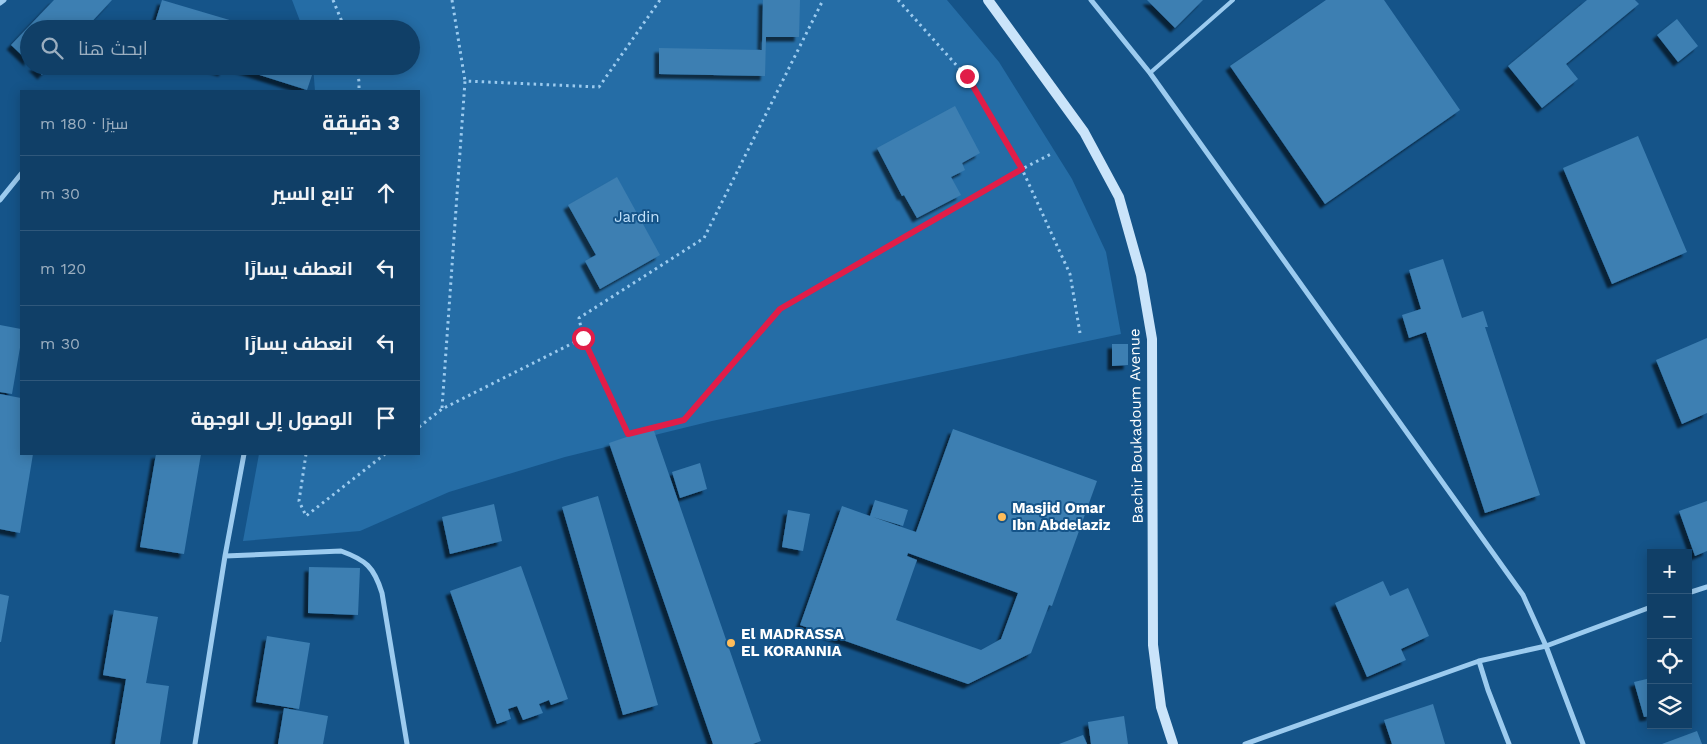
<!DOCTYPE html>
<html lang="ar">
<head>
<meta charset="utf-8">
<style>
	:root { --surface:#103f67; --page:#19466d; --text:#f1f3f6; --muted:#9cafc0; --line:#30587b }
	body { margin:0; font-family:"Work Sans",Cairo,sans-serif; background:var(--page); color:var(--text); direction:rtl }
	.controls { position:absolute; right:15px; bottom:15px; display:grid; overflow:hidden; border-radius:0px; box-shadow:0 2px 12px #0003 }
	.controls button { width:45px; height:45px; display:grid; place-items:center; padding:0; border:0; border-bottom:1px solid var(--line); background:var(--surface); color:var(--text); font:25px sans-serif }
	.stop { position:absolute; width:15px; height:15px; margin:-11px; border:4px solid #e11d48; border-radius:50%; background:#fff }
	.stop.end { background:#e11d48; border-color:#fff; box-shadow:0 1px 5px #0008 }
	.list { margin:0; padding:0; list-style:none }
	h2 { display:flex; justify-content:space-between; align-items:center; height:65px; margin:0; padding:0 20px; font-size:21px }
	h2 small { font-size:16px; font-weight:400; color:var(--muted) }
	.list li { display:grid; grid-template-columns:32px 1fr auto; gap:15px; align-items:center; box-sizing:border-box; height:75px; padding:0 20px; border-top:1px solid var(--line) }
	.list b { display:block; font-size:19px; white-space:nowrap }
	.list em { font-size:16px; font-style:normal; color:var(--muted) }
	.icon { flex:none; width:28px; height:28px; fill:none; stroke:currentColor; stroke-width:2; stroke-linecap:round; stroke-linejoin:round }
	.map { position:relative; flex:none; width:1707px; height:744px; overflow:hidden; direction:ltr }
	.search { position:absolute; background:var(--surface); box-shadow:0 2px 12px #0003; left:20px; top:20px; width:400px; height:55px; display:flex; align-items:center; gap:12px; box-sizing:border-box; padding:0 18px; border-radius:28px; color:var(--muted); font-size:19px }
	.panel { position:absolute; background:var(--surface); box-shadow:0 2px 12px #0003; left:20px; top:90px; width:400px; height:365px; border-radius:0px; direction:rtl }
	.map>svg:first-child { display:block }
	.green { fill:#256da6 }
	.building { fill:#3d7fb2; fill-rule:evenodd; filter:url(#shadow) }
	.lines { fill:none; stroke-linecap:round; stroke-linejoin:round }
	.path { stroke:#9ccbef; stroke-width:3; stroke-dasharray:2.5 4; stroke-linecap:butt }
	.lane { stroke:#9ccbef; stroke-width:4 }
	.street { stroke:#9ccbef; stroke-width:5 }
	.secondary { stroke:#cae4fa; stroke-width:10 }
	.route { stroke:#e11d48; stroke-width:6 }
	.poi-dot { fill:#ffbd5a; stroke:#155489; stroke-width:2 }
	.labels { text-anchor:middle; stroke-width:4; stroke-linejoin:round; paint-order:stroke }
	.park-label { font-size:15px; fill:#c2e2fb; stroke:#155489 }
	.street-label { font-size:15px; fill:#fff; stroke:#155489 }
	.poi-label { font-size:15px; font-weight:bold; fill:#fff; stroke:#155489; text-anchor:start }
</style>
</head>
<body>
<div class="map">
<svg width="1707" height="744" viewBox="0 0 1707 744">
	<defs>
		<filter id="shadow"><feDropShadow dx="-4.5" dy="4.5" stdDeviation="1" flood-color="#0009"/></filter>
	</defs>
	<rect width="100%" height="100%" fill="#155489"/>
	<!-- green -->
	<path class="green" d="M292,0H947L999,62L1072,179L1106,252L1121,334L712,421L565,457L449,492L360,531L243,541L259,454H419V91H315L313,66H411V29H303Z"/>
	<!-- building -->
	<path class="building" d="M54,0H112L85,29H29V62L11,45Z
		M162,0L243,24L241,29H153Z
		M763,0H800L799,37H766L765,76L659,74V48L762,50Z
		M1147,0H1203L1175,28Z
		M1326,0H1384L1460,110L1325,204L1230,66Z
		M1587,0H1635L1639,4L1566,64L1578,79L1542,108L1508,66Z
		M1677,19L1698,46L1678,62L1657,35Z
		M33,66H50L42,75Z
		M205,66H225L223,72Z
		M231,66H315L307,90Z
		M955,106L980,153L962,163L965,170L951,177L961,195L917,218L904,195L902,196L877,148Z
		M1638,136L1687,252L1612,284L1563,168Z
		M617,177L660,255L600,289L585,261L596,255L568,205Z
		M1443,259L1462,318L1483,311L1488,327H1485L1540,495L1485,513L1426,332L1409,338L1402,315L1421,309L1409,270Z
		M0,325L21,329V342L12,394L0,392Z
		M1707,338V413L1682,424L1656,360Z
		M1112,344H1128V365L1112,366Z
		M0,394L21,398V454H33L20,533L0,529Z
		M653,428L761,741L753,744H713L609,443Z
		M953,429L1097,481L1052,606L1049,605L1031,653L968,684L800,625L842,506L870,516L875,500L908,510L903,526L873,517L916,532ZM908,553L1018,593L1001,639L981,650L896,620L917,560L907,556Z
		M156,454H201L184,554L140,547Z
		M700,463L707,489L680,498L672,472Z
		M598,496L658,705L623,715L562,507Z
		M1707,501V551L1695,556L1679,511Z
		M494,504L502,541L450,554L442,517Z
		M788,510L810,514L803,551L782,547Z
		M521,566L568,699L551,705L549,700L539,704L543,713L523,720L517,706L508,709L511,719L497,724L450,591Z
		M309,567L360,568L358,615L308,613Z
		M1383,581L1390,596L1408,588L1429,636L1401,649L1406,660L1367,677L1335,603Z
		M0,594L9,596L1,642H0Z
		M114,610L158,617L146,683L169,686L160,744H115L126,679L103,675Z
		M267,636L310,643L299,709L256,702Z
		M1651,678V716L1644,717L1634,682Z
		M1433,704L1445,744H1392L1384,720Z
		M284,708L328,716L323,744H278Z
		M1124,716L1128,744H1091L1088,722Z
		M1697,731L1702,744H1662Z
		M1083,735L1087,744H1059Z"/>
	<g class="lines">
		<!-- path -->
		<path class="path" d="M333,0L345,29
			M452,0L465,81
			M898,0L967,77L1022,169L1070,274L1080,333
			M357,66L359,82V91
			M583,338L579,318L704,238L823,0
			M442,408L465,81L599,87L660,0
			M419,427L442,409L583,338L628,434L684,420L780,309L1022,169L1051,154
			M306,454L299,501L306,516L385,454"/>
		<!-- lane -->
		<path class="lane" d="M1150,73L1233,0"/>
		<!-- street -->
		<path class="street" d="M1091,0L1150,73L1523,595L1546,646L1583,744
			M0,3L4,0
			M0,200L21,174
			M225,556L341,551C366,560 374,567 382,593L407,744
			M1688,593L1707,587
			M1479,661L1488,690L1509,744
			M195,744L225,556L244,454
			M1245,744L1479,661L1546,646L1651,607"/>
		<!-- secondary -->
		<path class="secondary" d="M988,0L1084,132L1119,197L1141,275L1152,339L1153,645L1161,707L1173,744"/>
	</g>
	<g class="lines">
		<!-- route -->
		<path class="route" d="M583,338L628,434L684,420L780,309L1022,169L967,76"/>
	</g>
	<!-- markers -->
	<g class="poi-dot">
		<circle cx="1002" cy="517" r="5"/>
		<circle cx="731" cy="643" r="5"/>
	</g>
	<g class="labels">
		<!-- park labels -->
		<g class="park-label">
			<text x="637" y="222">Jardin</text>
		</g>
		<!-- street labels -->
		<g class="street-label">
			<text transform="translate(1136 426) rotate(-91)" y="5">Bachir Boukadoum Avenue</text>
		</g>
		<!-- poi labels -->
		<g class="poi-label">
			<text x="1012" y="513">Masjid Omar<tspan x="1012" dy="17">Ibn Abdelaziz</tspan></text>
			<text x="741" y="639">El MADRASSA<tspan x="741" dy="17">EL KORANNIA</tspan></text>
		</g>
	</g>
</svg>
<div class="controls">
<button>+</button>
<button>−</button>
<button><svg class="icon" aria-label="locate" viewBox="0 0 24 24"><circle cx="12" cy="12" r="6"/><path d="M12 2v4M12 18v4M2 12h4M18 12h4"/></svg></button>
<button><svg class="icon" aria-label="layers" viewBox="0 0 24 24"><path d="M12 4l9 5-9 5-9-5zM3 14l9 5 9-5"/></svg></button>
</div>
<div class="stop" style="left:583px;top:338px"></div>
<div class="stop end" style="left:967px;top:76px"></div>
<div class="search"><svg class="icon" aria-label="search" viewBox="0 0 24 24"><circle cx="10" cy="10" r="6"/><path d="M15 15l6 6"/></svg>ابحث هنا</div>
<section class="panel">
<h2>3 دقيقة<small>سيرًا · 180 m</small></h2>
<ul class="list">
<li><svg class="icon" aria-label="ahead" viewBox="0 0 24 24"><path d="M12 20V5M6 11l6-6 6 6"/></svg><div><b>تابع السير</b></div><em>30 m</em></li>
<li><svg class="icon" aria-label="left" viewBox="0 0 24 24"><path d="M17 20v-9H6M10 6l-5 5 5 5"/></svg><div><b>انعطف يسارًا</b></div><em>120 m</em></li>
<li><svg class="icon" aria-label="left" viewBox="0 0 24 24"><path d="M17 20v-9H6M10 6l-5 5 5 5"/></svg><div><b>انعطف يسارًا</b></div><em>30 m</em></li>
<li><svg class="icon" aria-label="arrive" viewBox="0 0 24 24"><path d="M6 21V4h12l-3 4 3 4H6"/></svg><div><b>الوصول إلى الوجهة</b></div></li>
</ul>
</section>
</div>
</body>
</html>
